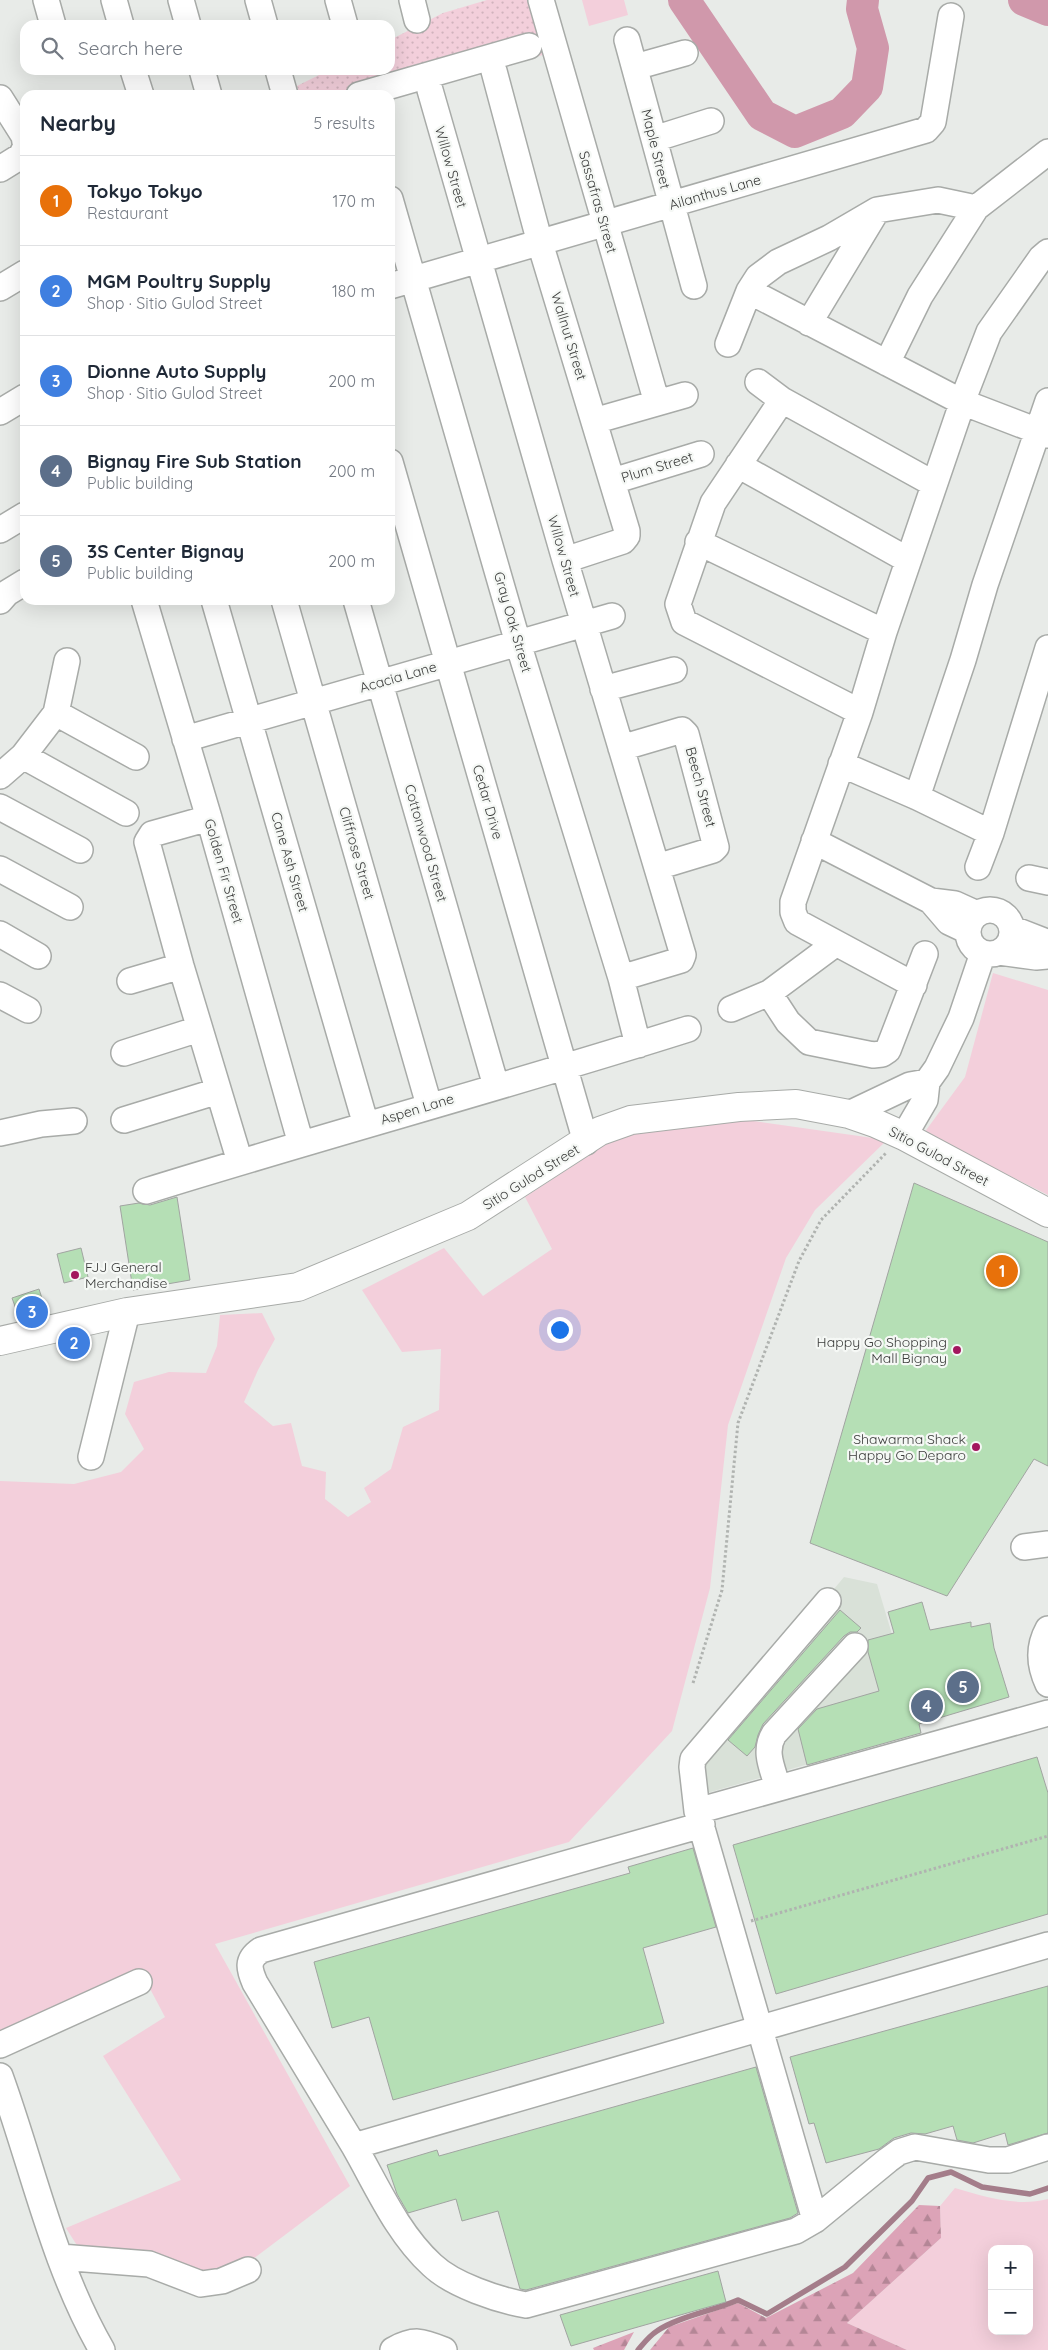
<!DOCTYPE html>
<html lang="en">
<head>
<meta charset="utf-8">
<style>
	:root { --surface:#fff; --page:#f2f2f3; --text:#1f2937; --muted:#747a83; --line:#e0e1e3; --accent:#a3175e }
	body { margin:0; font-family:Quicksand,sans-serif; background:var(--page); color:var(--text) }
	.controls { position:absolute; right:15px; bottom:15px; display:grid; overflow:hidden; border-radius:10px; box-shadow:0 5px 20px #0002 }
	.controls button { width:45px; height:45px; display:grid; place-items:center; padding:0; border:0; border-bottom:1px solid var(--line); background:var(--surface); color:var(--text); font:25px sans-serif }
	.you { position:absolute; left:559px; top:1329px; width:18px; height:18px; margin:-12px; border:4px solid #fff; border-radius:50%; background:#1a73e8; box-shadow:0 0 0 8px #1a73e833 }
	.badge { display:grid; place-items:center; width:32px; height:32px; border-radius:50%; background:var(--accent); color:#fff; font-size:16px; font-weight:700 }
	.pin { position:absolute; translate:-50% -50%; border:2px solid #fff; box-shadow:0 1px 5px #0006 }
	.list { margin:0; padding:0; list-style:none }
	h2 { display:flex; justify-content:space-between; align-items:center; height:65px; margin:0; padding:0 20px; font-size:21px }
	h2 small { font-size:16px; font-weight:400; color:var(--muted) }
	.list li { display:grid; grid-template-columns:32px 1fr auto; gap:15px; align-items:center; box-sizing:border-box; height:90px; padding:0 20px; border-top:1px solid var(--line) }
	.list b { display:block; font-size:19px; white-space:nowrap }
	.list p { margin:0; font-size:16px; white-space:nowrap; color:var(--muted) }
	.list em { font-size:16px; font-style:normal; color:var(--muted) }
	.icon { flex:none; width:28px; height:28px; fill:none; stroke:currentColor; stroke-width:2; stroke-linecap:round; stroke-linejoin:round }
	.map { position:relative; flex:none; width:1048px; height:2350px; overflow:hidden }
	.search { position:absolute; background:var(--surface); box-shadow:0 5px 20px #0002; left:20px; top:20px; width:375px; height:55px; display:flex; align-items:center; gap:12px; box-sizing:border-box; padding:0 18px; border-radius:15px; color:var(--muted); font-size:19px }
	.panel { position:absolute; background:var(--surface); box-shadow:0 5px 20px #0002; left:20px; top:90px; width:375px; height:515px; border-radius:15px }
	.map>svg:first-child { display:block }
	.built { fill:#d9e1d8 }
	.grass { fill:#f3cfdb; fill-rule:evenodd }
	.forest { fill:url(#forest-firs) }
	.park { fill:url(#park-dots) }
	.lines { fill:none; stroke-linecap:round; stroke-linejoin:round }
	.stream { stroke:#a47d8a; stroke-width:5.5 }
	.river { stroke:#d098ab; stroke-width:32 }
	.building { fill:#b5dfb5; stroke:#a1a4a1 }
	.minor-casing { stroke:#a8aba8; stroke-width:28 }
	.major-casing { stroke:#a8aba8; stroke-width:30 }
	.path { stroke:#b0b3b0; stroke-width:3; stroke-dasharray:2.5 2.5; stroke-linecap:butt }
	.minor { stroke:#fff; stroke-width:25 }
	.major { stroke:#fff; stroke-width:28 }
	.poi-dot { fill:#a3175e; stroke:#f5f8f5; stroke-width:2 }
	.labels { text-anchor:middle; stroke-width:4.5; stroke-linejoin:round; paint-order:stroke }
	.street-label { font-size:14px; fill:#3c3d3c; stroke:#f5f8f5 }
	.poi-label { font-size:14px; fill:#3c3d3c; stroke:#f5f8f5; text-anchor:end }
</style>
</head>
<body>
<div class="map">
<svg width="1048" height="2350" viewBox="0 0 1048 2350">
	<defs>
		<pattern id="forest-firs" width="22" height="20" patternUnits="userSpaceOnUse" patternTransform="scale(1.25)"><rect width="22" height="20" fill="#dca3b7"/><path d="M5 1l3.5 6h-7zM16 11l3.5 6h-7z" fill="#b48696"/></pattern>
		<pattern id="park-dots" width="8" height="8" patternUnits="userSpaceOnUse" patternTransform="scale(1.25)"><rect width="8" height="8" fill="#f3cfdb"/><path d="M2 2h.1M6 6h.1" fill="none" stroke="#d1b3bd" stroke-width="1.8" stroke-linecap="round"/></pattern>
	</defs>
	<rect width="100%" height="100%" fill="#e8ebe8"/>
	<!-- built -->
	<path class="built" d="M844,1577L877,1584L921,1732L707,1793L696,1756Z"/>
	<!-- grass -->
	<path class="grass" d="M582,0H624L628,15L589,26Z
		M993,973L1048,990V1195L924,1133L965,1077Z
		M740,1119L887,1140L815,1210L786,1258L728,1425L710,1588L672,1731L569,1842L215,1944L350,2186L241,2268L193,2276L78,2247L66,2228L181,2180L103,2056L165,2017L139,1968L43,2012L0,2034V1481L74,1484L121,1472L144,1449L125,1414L134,1382L169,1372L206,1373L217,1346L220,1315L262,1313L275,1339L258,1370L244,1402L273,1426L291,1423L302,1466L326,1472L325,1499L348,1517L371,1502L364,1488L391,1469L403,1427L439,1410L441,1349L402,1352L362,1290L444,1248L483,1296L552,1249L525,1197L631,1128Z
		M955,2188C985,2197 1017,2207 1048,2199V2350H907L847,2323L941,2238L940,2206ZM992,2249H1029V2331H992Z"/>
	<!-- forest -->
	<path class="forest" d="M919,2205L940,2206L941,2238L847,2323L907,2350H650L669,2327L738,2303L766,2318L853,2273Z
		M634,2332L624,2350H594L593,2348Z"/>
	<!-- park -->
	<path class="park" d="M487,0H538L553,52L390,99V95H300L297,86L329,70H390V40L443,13Z"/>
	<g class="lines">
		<!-- stream -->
		<path class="stream" d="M638,2350C644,2343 649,2336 657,2331C677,2317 713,2311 738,2300L767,2314L845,2267L912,2201L928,2178L951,2172L982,2187L1030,2194L1048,2188"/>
		<!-- river -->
		<path class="river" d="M684,0L762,115L795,132L842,113L867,87L873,48L862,9L863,0
			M1024,0L1048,10"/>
	</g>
	<!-- building -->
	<path class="building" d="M914,1183L1048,1242V1466L1034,1459L947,1596L810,1543Z
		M177,1197L190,1280L133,1290L120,1206L139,1203L150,1205Z
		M81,1248L88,1277L64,1283L57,1254Z
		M39,1289L46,1311L20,1320L12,1298Z
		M922,1602L930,1630L971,1622V1627L990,1623L994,1648L1009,1697L919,1724L921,1733L807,1765L798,1729L817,1709L879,1691L868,1652V1640L894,1633L888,1612Z
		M840,1610L861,1628L857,1632H850L844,1636L763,1724L758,1735L755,1747L747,1756L728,1740Z
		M1037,1757L1048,1793V1914L776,1994L733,1845Z
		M693,1848L716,1927L643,1948L664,2023L393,2100L369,2017L332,2028L314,1962L630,1873L628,1867Z
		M1048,1986V2133L1008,2145L1005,2133L973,2143L957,2140L953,2126L925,2134L911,2133L894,2138L879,2149L826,2163L814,2123L809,2124L790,2057Z
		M756,2067L798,2213L790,2218L526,2290L520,2289L498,2211L462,2221L456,2199L408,2213L397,2194L387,2165L437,2150L439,2156Z
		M718,2271L726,2302L571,2346L560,2315Z"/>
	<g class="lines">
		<!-- minor casing -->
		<g class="minor-casing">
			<path id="minor" d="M46,0L53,25
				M114,0L121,25
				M181,0L188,25
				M258,0L265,25
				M338,0L345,25
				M412,0L417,20
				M541,0L657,403
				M627,40L694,286
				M635,67L685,53
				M133,70L141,95
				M202,70L209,95
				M278,70L285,95
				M494,71L540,243L627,531V536L623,541L565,560
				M430,90L565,560L683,955L681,960L621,978
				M359,95L529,46
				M0,98L24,136L25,142
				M654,139L711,121
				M0,169L21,156L25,148
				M390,199L518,643L621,978L638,1045
				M390,286L926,130L933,122L951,16
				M0,288L25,273
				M749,291L962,402L1048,435
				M809,323L876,212
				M728,344L749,291L758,277L778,262L829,238L877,210L938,200L976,208
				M887,363L920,296L976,208L1048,152
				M758,382L782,400L934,484
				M782,400L713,503L678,604L684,622L860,712
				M0,412L25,397
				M594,421L685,395
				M390,462L586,1142
				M738,465L908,560
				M613,481L701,454
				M0,530L25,515
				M698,542L884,632
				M144,600L209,818L301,1144
				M214,600L366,1125
				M284,600L429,1105
				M356,600L496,1086
				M0,601L7,593L25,582
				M603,689L674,670
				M56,713L136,757
				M185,739L612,616
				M621,748L682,730L686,734L716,847L713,850L657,867
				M23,756L126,813
				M841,764L917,797L991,833L1048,648
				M0,776L23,756L56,713L67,661
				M917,797L963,660L985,585L1048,401
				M0,807L80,850
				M209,818L152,834L147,842L181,966L240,1162
				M814,841L931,901
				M978,867L991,833
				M0,869L70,907
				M1029,878L1048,882
				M968 932a22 22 0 1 1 44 0a22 22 0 1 1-44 0Z
				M1013,929L1044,941L1048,945
				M968,931L949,922L931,901L955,904L977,914
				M0,934L38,956
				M999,952L1036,957L1048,956
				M130,981L181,966
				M914,985L797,922L793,912V902L860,712L884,632L967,389L989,332L1041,258L1048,252
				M769,993L788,1022L809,1042L873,1055L882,1054L888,1050L925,954
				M0,995L28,1010
				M731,1009L769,993L835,944
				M124,1053L199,1029
				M849,1114L910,1085L927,1082
				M124,1120L218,1091
				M0,1133L41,1124L74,1121
				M904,1136L925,1100L927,1082L937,1068L961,1018L983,953
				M146,1191C326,1135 508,1086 688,1029
				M91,1457L127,1312
				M1024,1547L1048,1544
				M1048,1629C1038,1647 1039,1665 1048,1684
				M778,1788C773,1769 763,1752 774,1734L855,1646
				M697,1811L1048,1713
				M1048,1945L354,2146C377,2186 397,2233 432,2265C453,2285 498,2300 526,2305L796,2231L815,2220L888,2160L899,2152L915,2147L989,2160H1008L1048,2147
				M0,2045L139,1982
				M0,2076C33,2167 53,2265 102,2350
				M354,2146L255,1983C249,1969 246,1960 261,1950L702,1825
				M815,2220L697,1811L692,1767L693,1759L828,1601
				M60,2257L149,2264L201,2284L222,2281L248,2270
				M393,2350C414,2338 422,2341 444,2350"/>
		</g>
		<!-- major casing -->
		<g class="major-casing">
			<path id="major" d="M0,1341L127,1312L298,1287L468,1216L600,1131L631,1120L739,1107L796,1104L849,1114L875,1123L904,1136L1048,1213"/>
		</g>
		<!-- path -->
		<path class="path" d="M693,1683L722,1590L738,1423L799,1261L821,1220L887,1152
			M751,1921L1048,1836"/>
		<!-- minor -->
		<use href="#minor" class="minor"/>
		<!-- major -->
		<use href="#major" class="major"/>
	</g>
	<!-- markers -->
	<g class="poi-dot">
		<circle cx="75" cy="1275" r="5"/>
		<circle cx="957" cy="1350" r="5"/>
		<circle cx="976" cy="1447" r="5"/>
	</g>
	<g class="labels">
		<!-- street labels -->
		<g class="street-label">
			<text transform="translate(656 149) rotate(76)" y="5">Maple Street</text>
			<text transform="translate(451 167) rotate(74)" y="5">Willow Street</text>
			<text transform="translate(715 192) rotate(-16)" y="5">Ailanthus Lane</text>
			<text transform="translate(598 202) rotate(74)" y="5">Sassafras Street</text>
			<text transform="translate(569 336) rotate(73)" y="5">Wallnut Street</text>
			<text transform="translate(657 467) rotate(-17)" y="5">Plum Street</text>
			<text transform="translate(564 556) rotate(74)" y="5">Willow Street</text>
			<text transform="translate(513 622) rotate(74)" y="5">Gray Oak Street</text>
			<text transform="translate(398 677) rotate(-16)" y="5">Acacia Lane</text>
			<text transform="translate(701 787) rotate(75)" y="5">Beech Street</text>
			<text transform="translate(488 802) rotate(74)" y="5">Cedar Drive</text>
			<text transform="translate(426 843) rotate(74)" y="5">Cottonwood Street</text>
			<text transform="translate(357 853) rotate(74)" y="5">Cliffrose Street</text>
			<text transform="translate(290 862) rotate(74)" y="5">Cane Ash Street</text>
			<text transform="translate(224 871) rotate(74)" y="5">Golden Fir Street</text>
			<text transform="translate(417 1109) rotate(-17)" y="5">Aspen Lane</text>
			<text transform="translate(939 1156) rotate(28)" y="5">Sitio Gulod Street</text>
			<text transform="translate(531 1177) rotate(-32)" y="5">Sitio Gulod Street</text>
		</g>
		<!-- poi labels -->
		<g class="poi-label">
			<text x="85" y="1272" text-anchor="start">FJJ General<tspan x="85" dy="16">Merchandise</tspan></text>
			<text x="947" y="1347">Happy Go Shopping<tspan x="947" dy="16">Mall Bignay</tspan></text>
			<text x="966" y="1444">Shawarma Shack<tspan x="966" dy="16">Happy Go Deparo</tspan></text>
		</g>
	</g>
</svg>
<div class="controls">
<button>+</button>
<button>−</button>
</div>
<div class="you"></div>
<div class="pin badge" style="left:1002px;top:1271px;background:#e8710a">1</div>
<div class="pin badge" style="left:74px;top:1343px;background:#3f7fe0">2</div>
<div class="pin badge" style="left:32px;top:1312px;background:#3f7fe0">3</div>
<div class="pin badge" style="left:927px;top:1706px;background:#5c6f8a">4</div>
<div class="pin badge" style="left:963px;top:1687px;background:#5c6f8a">5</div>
<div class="search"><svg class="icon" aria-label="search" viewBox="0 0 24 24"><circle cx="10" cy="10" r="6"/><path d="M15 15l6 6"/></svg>Search here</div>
<section class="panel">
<h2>Nearby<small>5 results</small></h2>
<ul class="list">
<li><span class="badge" style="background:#e8710a">1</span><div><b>Tokyo Tokyo</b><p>Restaurant</p></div><em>170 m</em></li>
<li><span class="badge" style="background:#3f7fe0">2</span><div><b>MGM Poultry Supply</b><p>Shop · Sitio Gulod Street</p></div><em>180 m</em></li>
<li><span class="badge" style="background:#3f7fe0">3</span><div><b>Dionne Auto Supply</b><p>Shop · Sitio Gulod Street</p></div><em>200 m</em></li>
<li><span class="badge" style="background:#5c6f8a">4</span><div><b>Bignay Fire Sub Station</b><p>Public building</p></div><em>200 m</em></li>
<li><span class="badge" style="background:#5c6f8a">5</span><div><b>3S Center Bignay</b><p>Public building</p></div><em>200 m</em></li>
</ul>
</section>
</div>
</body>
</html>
